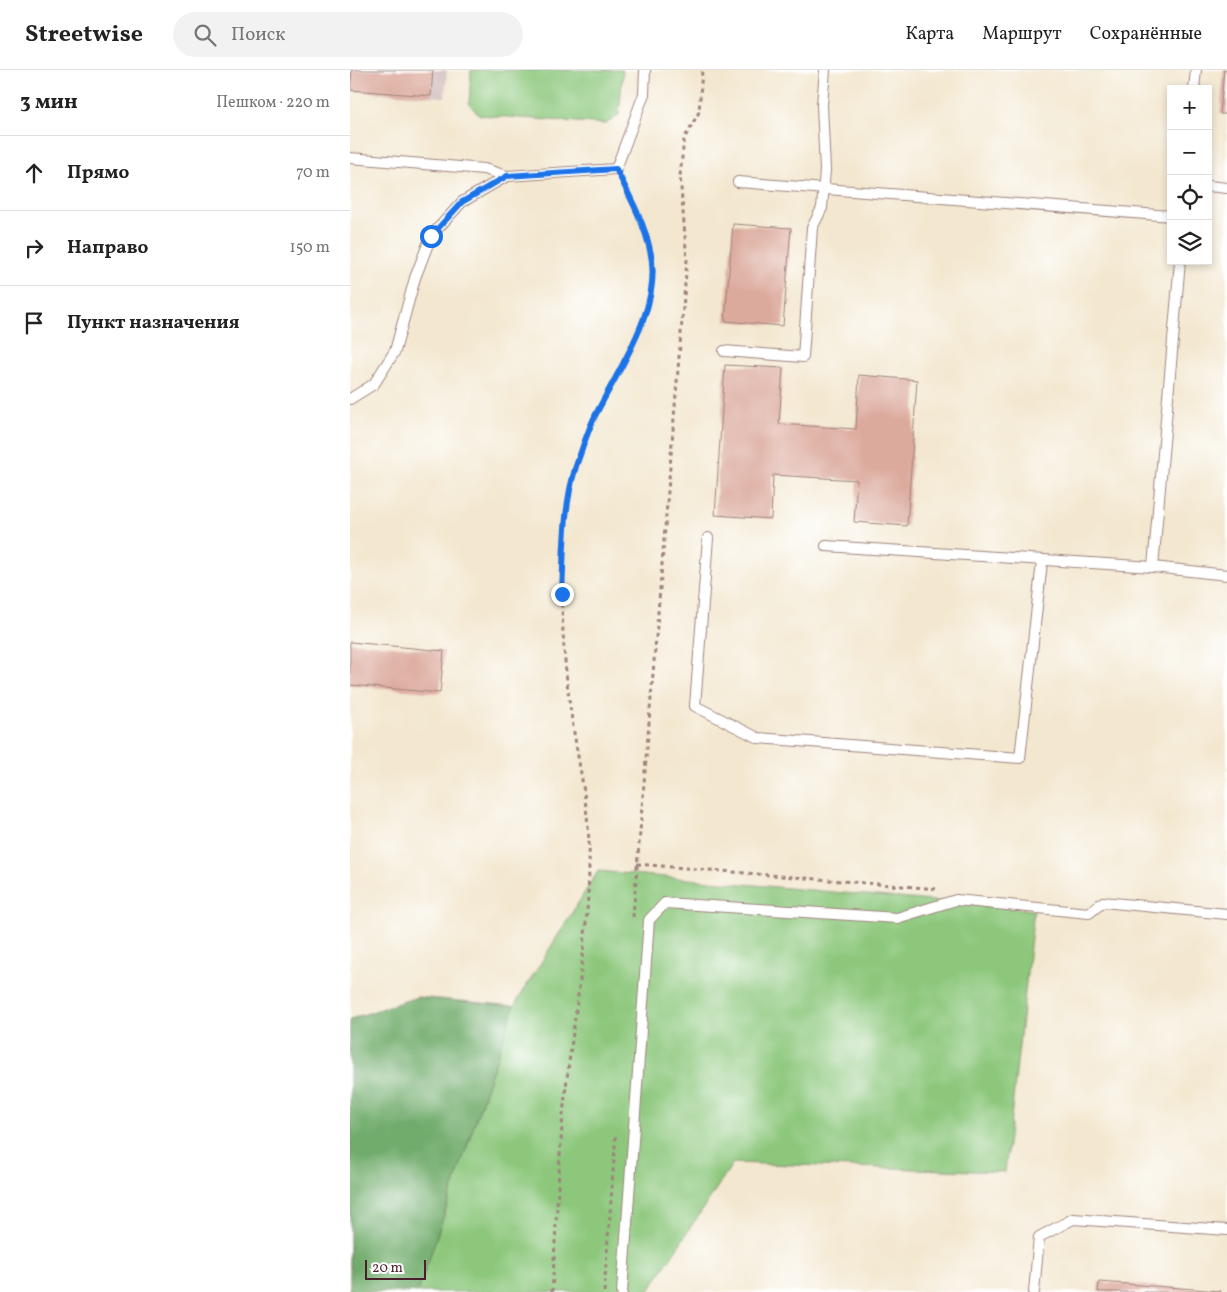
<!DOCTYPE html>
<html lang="ru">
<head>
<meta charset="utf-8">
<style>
	:root { --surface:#fff; --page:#f2f2f2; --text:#222; --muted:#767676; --line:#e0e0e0 }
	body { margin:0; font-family:Vollkorn,serif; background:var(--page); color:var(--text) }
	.controls { position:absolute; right:15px; top:15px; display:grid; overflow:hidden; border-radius:0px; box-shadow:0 2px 8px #0003 }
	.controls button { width:45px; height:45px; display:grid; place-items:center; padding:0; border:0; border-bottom:1px solid var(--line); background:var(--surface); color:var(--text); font:25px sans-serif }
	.scale { position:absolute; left:15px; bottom:12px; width:61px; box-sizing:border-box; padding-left:5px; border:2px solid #4a1f2b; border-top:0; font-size:14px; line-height:18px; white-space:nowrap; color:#4a1f2b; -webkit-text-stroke:4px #fff; paint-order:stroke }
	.stop { position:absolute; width:15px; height:15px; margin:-11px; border:4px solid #1a73e8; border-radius:50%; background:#fff }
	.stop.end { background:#1a73e8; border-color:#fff; box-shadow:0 1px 5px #0008 }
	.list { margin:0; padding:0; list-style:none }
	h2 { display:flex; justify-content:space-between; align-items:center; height:65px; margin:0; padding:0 20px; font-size:21px }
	h2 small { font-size:16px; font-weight:400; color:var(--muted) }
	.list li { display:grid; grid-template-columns:32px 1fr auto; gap:15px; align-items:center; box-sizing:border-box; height:75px; padding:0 20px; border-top:1px solid var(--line) }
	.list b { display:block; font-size:19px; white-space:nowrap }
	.list em { font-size:16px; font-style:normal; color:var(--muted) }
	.icon { flex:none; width:28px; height:28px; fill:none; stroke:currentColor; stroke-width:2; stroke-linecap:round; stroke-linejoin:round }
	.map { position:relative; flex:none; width:877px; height:1222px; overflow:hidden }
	header { display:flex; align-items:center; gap:30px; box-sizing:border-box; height:70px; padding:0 25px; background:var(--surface); border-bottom:1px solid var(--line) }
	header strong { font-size:24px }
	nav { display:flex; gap:28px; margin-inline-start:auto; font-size:18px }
	.search { width:350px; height:45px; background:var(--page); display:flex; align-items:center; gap:12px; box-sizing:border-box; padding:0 18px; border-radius:28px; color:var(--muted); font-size:19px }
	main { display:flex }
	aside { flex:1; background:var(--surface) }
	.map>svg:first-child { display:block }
	.industrial { fill:#d2bfc0 }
	.green { fill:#8cc77c; stroke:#6b7354 }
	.forest { fill:#71ac6c; stroke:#5e664c }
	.building { fill:#dcaa9d }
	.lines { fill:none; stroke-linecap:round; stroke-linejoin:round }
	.service-casing { stroke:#9e837d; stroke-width:12 }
	.path { stroke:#9e837d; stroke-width:3; stroke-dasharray:4 4; stroke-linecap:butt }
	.service { stroke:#fff; stroke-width:10 }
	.route { stroke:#1a73e8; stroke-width:6 }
</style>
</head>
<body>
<header>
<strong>Streetwise</strong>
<div class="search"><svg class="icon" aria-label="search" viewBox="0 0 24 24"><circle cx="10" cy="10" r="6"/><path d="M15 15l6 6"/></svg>Поиск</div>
<nav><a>Карта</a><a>Маршрут</a><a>Сохранённые</a></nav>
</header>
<main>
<aside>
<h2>3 мин<small>Пешком · 220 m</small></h2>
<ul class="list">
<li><svg class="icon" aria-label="ahead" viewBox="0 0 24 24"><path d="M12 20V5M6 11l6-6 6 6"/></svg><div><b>Прямо</b></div><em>70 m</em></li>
<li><svg class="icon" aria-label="right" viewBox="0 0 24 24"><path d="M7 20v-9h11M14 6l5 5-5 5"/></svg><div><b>Направо</b></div><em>150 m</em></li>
<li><svg class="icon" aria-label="arrive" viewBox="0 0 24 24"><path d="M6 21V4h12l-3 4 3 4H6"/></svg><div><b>Пункт назначения</b></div></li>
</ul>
</aside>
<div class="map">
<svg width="877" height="1222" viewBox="0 0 877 1222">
	<rect width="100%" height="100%" fill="#fff"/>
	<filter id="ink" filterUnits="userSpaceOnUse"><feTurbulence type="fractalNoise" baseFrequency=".02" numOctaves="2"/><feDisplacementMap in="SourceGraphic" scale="10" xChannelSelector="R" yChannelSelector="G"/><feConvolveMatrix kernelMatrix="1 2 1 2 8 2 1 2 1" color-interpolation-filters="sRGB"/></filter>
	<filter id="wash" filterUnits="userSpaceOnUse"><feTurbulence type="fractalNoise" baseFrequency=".0096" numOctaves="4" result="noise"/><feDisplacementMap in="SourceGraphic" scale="20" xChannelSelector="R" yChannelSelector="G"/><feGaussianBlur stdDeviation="1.12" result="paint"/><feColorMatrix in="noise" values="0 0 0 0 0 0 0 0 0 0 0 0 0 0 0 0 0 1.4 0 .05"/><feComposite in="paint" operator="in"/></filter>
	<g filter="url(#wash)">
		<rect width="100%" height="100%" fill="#f3e7cf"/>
		<!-- industrial -->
		<path class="industrial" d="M0,0H97L95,27L0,21Z"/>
		<!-- green -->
		<path class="green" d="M121,0H273L269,45L256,54L129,45L119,34Z
			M248,801L684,840L655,1102L383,1093L298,1222H68L164,936Z"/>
		<!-- forest -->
		<path class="forest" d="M67,927L164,936L68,1222H0V949Z"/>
		<g id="blocks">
			<!-- building -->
			<path class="building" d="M2,0H83L81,26L0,20Z
				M874,0H877V44H870Z
				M383,154L441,158L433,256L375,251Z
				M375,295L433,298L429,354L506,359L509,305L567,310L557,456L504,452L507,410L423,405L421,449L365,445Z
				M0,572L94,581L90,623L0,615Z
				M749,1212L871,1221V1222H748Z"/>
		</g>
	</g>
	<g filter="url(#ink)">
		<use href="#blocks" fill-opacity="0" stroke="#9e837d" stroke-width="1"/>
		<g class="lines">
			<!-- service casing -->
			<g class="service-casing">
				<path id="service" d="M844,19L846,0
					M0,88L134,99L157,106L266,99L294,24L295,0
					M388,112L821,146
					M858,116L877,118
					M374,281L453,287L462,158L472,138L475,100L472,35L475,0
					M0,329L24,314L45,281L65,208L81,166L112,132L157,106
					M358,468L345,636L408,668L670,688L692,492
					M476,476L803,497L877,505
					M803,497L830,191
					M272,1222L299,850L315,833L547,848L606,830L739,843L753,832L877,844
					M684,1222L689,1167L723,1149L877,1160"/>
			</g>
			<!-- path -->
			<path class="path" d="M287,794L588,819
				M283,847L337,190L330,106L334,69L349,42L352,0
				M202,1222C206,1163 208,1104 213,1045C221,962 238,879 239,795C241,741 227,689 220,636C211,570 209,503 217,437C222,390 246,345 267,304C282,274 300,243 303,208C305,175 286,140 272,111
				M254,1222L266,1063"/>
			<!-- service -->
			<use href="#service" class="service"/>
		</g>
	</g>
	<g class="lines" filter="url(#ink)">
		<!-- route -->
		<path class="route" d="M81,166L112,132L157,106L266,99C279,125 294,152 300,180C314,236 269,298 245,346C237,362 232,380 226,396C213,437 214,482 212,524"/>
	</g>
</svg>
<div class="controls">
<button>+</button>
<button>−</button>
<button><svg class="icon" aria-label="locate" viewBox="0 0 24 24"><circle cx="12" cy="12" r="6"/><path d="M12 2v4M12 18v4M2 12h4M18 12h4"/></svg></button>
<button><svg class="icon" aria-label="layers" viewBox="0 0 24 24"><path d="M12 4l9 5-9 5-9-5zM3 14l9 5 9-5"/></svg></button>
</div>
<div class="scale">20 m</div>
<div class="stop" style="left:81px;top:166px"></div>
<div class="stop end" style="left:212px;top:524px"></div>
</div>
</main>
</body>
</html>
